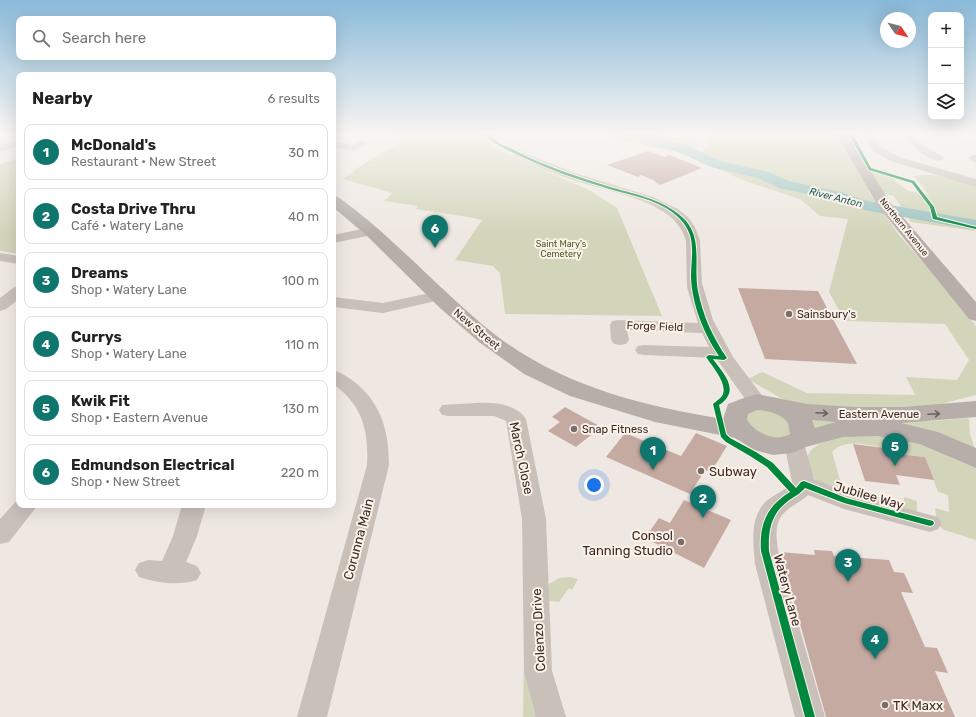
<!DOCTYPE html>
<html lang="en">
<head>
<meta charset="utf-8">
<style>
	:root { --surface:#fff; --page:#f2f2f2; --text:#222; --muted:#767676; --line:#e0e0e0; --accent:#0f766e }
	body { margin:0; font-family:Rubik,sans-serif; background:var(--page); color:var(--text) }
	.controls { position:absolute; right:12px; top:12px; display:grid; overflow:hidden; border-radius:8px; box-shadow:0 4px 16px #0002 }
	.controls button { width:36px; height:36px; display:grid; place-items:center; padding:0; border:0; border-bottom:1px solid var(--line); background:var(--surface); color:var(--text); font:20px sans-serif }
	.compass { position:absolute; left:880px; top:12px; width:36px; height:36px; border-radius:50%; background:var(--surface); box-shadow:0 4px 16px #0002; rotate:125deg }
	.you { position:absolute; left:594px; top:485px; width:14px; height:14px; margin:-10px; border:3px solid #fff; border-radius:50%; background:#1a73e8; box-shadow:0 0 0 6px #1a73e833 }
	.badge { display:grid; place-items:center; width:26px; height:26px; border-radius:50%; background:var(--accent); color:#fff; font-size:13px; font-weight:700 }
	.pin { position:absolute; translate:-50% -33px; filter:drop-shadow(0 1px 2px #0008) }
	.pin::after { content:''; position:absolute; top:21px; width:14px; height:12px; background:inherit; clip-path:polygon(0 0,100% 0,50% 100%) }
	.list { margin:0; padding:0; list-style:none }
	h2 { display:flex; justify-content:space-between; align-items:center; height:52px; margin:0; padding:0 16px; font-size:17px }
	h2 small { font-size:13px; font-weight:400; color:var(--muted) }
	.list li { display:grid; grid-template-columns:26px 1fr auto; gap:12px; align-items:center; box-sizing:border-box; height:56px; margin:0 8px 8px; padding:0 8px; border:1px solid var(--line); border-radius:8px }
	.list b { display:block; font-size:15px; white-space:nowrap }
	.list p { margin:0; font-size:13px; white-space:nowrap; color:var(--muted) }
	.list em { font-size:13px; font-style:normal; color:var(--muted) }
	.icon { flex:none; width:22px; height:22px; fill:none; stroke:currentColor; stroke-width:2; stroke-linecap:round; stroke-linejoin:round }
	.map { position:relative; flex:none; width:976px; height:717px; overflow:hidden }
	.search { position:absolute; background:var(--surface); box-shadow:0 4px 16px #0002; left:16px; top:16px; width:320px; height:44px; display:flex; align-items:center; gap:10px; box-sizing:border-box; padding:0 14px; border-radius:8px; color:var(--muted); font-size:15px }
	.panel { position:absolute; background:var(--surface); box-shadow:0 4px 16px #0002; left:16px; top:72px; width:320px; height:436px; border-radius:8px }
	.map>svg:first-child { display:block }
	.green { fill:#d2d5ba }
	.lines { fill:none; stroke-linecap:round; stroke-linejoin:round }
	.river { fill:#9bc4c2; fill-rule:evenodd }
	.building { fill:#c5aaa2 }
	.minor { fill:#c9c0ba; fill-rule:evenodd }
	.major { fill:#b7aea9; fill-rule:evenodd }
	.cycleway-casing { stroke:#fcf2e9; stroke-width:2 }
	.cycleway { fill:#00873e; fill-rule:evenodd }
	.oneway { stroke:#6c605c }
	.poi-dot { fill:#796e69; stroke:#fcf2e9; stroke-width:1.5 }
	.labels { text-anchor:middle; stroke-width:4; stroke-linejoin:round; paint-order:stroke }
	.far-street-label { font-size:9px; fill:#3a2c28; stroke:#fcf2e9 }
	.far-park-label { font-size:9px; fill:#4c5b28; stroke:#fcf2e9 }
	.far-water-label { font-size:10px; font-style:italic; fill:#186060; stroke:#fcf2e9 }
	.poi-label { font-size:11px; fill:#3a2c28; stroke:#fcf2e9; text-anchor:start }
	.street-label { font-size:11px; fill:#3a2c28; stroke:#fcf2e9 }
	.near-street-label { font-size:13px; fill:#3a2c28; stroke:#fcf2e9 }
	.near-poi-label { font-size:13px; fill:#3a2c28; stroke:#fcf2e9; text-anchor:start }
</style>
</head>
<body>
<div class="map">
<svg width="976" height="717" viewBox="0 0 976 717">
	<rect width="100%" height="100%" fill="#efe8e2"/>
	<!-- green -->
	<path class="green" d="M378,133H485L489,142L501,151L591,191L617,208L662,316L505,314L500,273L493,266L455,260L482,220L468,217L415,209L418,206L384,201L392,193L343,179L359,167L405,139Z
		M596,133H652L698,141V146L684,153L641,145Z
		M706,133H836L857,166L886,170L896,182L909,191L929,195L914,176C936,172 955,180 976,186V231L911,222L894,196L868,191L899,235L934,274L976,326V395L937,405L907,408L815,407L782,399L748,379L762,372L807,393L915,395L906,377L957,380L969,360L945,324L845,321L829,292L848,219L820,216L800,199L742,180L690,155L698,153L707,148L708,139Z
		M19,158V254L0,251V164Z
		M754,407L785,414L794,434L782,441L754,435L743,413Z
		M806,418L828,420L933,421L967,418L969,419L970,434L975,449L951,440L814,430Z
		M846,435L903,436L976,467V540L944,530L937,524L935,508L949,512L948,495L938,492L925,457L887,453L885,448C867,445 845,438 832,452L842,487L857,489L858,496L855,497C845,493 826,488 818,481C813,478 810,471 808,466C802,445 830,440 846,435Z
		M879,497L904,503V497L917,501V515L877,502V498Z
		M570,577L578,579L572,590L569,588L559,602L543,600L549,584L559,578Z
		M524,656L547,717H523Z"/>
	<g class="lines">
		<!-- river -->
		<path class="river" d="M625,133H647L693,148L721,161L768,172L789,181L841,192L867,201L976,220V230L864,210L831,199L779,188L758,178L711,167L683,154L627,136Z"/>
	</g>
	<!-- building -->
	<path class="building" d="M648,151L665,157L669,155L702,168L660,185L653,180L641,175L638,177L607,165Z
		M738,288L818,291L857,364L765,359Z
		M565,407L601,427L576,447L548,431L560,422L552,417Z
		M625,433L681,456L696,433L727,446L711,472L705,470L690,494L606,457Z
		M853,444L885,448L887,453L925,457L934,480L896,475L900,485L865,481Z
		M684,500L731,520L704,568L645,538L659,518L670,523Z
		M814,550L832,551L834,556L889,560L894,572L904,573L913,593L901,592L925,647L937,648L948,673L935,671L955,717H826L780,552L815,555Z"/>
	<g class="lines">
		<!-- minor -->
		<path class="minor" d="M481,133H491L493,137L492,139H484Z
			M861,133H871L881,147L899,157L976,179V187L891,161L873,151Z
			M904,133H914L922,145L945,158L939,161C922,157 913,147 904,133Z
			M19,139V146L0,152V145Z
			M333,141L352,145L361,141L366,144L353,151L333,147Z
			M517,150L575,173L653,197L678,209L688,217L695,227L700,241L702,283L713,320L733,357L767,402L764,406L757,408L750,406L716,358L644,355L638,354L635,350L638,346L644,345L709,347L702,333L627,330L629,340L626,344L620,345L614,344L611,340L610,325L612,321L618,320L698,323L687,287L686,241C677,201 609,192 576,181C554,174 534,165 513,155L512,153Z
			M973,155H976V163L967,158Z
			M372,227L377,228L379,231L377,234L333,243V235Z
			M0,253L19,256V264L0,261Z
			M19,286V299L6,309L0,311V298L13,288Z
			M439,291L445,293L447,296L445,299L383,313L333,307V297L383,303Z
			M333,370C342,373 350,378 357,384C382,405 389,433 389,465L327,717H297L367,465C369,431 362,404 333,384Z
			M475,403C492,402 516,403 526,419L546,519L552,671L566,717H536L524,671L522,519L506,421L494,416H449L442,415L439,410L442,405Z
			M794,436L801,438L804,443L814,479L849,493L938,517L942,523L938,529L930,532L844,509L808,495C801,502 792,505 785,512C771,524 778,549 781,564L825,717H795L755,564C753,543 749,514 769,499C777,493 786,490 792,482L784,443L787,438Z
			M18,499L19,505H38L9,542L0,544V519Z
			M182,505H206L197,536L186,562L197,566L201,573L197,580C180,586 156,583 139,577L135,570L139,563L148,560L162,561L173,536Z"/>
		<!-- major -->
		<path class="major" d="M836,133H848L889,201L976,302V321L969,319L878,206Z
			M333,195L338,197C394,237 439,290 493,333C559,385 641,406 723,419L728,404L741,399L757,394L807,404L855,407H903L976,401V417L901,423L938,432L976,448V468L920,444L878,436L843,437L806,447L792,453L773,455L754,450L735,438L655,422L570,396L524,374L479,342L440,308L367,236L333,207ZM757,410C769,411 780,413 788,423L790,434C775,443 756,433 747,420L748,414ZM812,420L836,422L815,428Z"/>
		<!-- cycleway casing -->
		<g class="cycleway-casing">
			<path id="cycleway" d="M485,133H488C495,143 506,146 516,151C545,166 576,176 607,186C633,194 661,198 682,217C704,236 693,266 698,291C703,316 713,338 727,358L724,360L713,359C724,374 741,391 719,405L726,434L730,438L756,452L773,463L796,488L801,482L804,481L846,498L933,521L934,523L933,525L930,526L844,503L805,488C800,494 795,496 788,501C771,514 768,530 769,551L815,717H805L761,551C759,524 767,506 790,492L767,467L750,456L726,442L721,437L713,404C716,401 720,399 722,396C729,385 712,366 706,357L709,355L719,356C704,334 692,305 691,277C691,263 694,248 690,235C686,223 676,214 666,208C647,197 624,194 603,187C566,176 530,162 496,144L490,140Z
				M848,133H852L871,168L914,181L934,207L937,217L976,227V229L933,219L930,207L912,183L869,170Z"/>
		</g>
		<!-- cycleway -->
		<use href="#cycleway" class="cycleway"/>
	</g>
	<!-- one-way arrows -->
	<defs><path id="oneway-shaft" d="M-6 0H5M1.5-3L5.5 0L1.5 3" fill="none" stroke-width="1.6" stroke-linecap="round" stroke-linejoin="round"/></defs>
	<g class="oneway">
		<use href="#oneway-shaft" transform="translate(822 413) rotate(3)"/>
		<use href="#oneway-shaft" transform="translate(934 414) rotate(-3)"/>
	</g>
	<!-- sky -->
	<linearGradient id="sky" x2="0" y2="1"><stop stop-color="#89bad9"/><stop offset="0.57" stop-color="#f8f5f2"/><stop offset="1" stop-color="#f8f5f2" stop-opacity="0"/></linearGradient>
	<rect width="976" height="234" fill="url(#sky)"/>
	<!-- markers -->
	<g class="poi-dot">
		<circle cx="789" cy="314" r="4"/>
		<circle cx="574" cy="429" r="4"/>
		<circle cx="701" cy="471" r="4"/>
		<circle cx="681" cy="542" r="4"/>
		<circle cx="885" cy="705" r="4"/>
	</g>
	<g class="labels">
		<!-- far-street labels -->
		<g class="far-street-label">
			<text transform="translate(904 227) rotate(51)" y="3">Northern Avenue</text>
		</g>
		<!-- far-park labels -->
		<g class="far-park-label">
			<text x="561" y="247">Saint Mary's<tspan x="561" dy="10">Cemetery</tspan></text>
		</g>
		<!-- far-water labels -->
		<g class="far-water-label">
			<text transform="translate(836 197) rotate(14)" y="4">River Anton</text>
		</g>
		<!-- poi labels -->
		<g class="poi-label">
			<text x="797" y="318">Sainsbury's</text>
			<text x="582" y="433">Snap Fitness</text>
		</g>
		<!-- street labels -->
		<g class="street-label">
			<text transform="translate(655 326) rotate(2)" y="4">Forge Field</text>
			<text transform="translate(477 329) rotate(40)" y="4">New Street</text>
			<text x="879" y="418">Eastern Avenue</text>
		</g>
		<!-- near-street labels -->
		<g class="near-street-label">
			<text transform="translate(522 458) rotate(78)" y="5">March Close</text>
			<text transform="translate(869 495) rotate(16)" y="5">Jubilee Way</text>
			<text transform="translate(358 539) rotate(-75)" y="5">Corunna Main</text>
			<text transform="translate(788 590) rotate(75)" y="5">Watery Lane</text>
			<text transform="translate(538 630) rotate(-93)" y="5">Colenzo Drive</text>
		</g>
		<!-- near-poi labels -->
		<g class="near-poi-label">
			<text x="709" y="476">Subway</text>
			<text x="673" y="540" text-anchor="end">Consol<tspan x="673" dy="15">Tanning Studio</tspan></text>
			<text x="893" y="710">TK Maxx</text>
		</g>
	</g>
</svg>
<div class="controls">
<button>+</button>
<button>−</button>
<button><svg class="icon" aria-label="layers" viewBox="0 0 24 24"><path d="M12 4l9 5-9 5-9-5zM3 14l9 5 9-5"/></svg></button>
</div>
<svg class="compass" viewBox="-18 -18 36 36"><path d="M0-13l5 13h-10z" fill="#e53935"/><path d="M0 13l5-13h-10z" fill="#767676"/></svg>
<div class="you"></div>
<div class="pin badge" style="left:653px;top:470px">1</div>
<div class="pin badge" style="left:703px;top:518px">2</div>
<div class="pin badge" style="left:848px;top:582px">3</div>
<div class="pin badge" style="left:875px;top:659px">4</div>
<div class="pin badge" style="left:895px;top:466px">5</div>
<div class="pin badge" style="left:435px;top:248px">6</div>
<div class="search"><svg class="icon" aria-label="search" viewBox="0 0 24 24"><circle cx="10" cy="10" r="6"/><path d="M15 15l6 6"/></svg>Search here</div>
<section class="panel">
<h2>Nearby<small>6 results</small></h2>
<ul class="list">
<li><span class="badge">1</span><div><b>McDonald's</b><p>Restaurant · New Street</p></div><em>30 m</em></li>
<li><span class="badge">2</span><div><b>Costa Drive Thru</b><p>Café · Watery Lane</p></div><em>40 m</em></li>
<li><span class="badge">3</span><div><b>Dreams</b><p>Shop · Watery Lane</p></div><em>100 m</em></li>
<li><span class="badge">4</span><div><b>Currys</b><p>Shop · Watery Lane</p></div><em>110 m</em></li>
<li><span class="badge">5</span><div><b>Kwik Fit</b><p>Shop · Eastern Avenue</p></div><em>130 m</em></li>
<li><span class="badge">6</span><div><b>Edmundson Electrical</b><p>Shop · New Street</p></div><em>220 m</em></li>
</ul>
</section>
</div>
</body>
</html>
